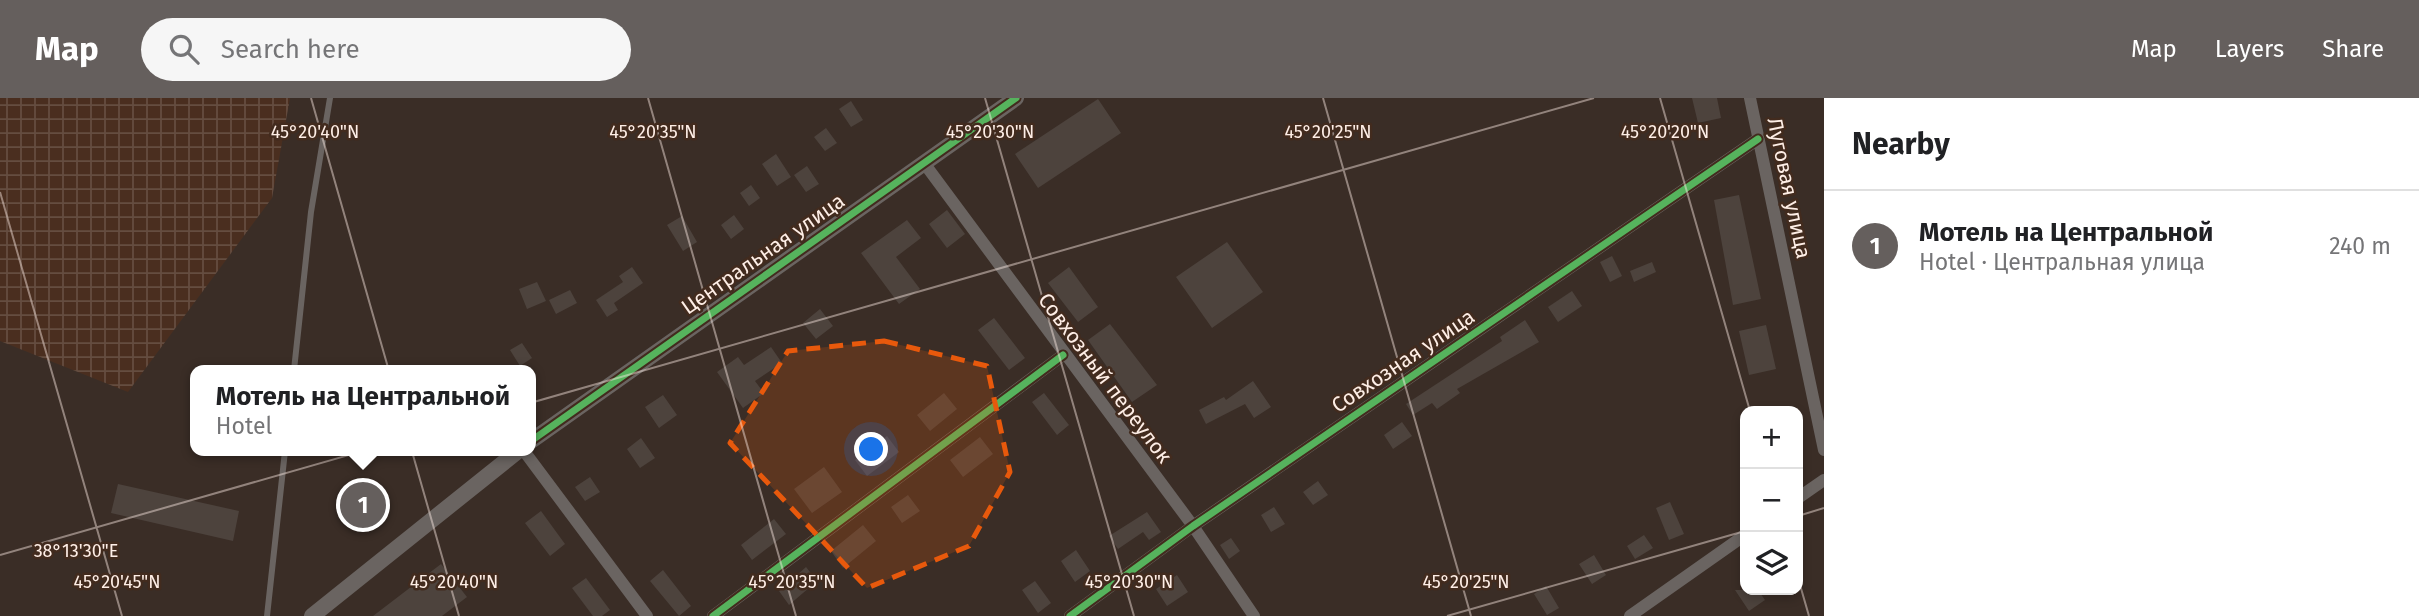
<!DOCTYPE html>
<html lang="en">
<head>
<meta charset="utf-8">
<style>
	:root { --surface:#fff; --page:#f6f6f6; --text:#202124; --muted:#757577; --line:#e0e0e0; --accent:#655f5d }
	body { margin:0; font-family:"Fira Sans",sans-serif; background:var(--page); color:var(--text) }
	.controls { position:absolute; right:21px; bottom:21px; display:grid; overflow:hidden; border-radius:14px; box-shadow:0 4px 10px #0003 }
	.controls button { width:63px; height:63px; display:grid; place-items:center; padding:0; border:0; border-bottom:2px solid var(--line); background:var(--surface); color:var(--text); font:35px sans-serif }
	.you { position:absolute; left:872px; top:352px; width:24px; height:24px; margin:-18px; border:5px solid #fff; border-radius:50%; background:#1a73e8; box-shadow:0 0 0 10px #1a73e833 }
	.badge { display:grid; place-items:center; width:46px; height:46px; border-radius:50%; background:var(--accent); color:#fff; font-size:23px; font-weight:700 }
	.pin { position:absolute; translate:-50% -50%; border:4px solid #fff; box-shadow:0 2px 7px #0006 }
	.popup { position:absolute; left:190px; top:267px; width:346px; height:91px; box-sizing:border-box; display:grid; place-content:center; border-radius:14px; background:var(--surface); filter:drop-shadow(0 2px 5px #0005); font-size:23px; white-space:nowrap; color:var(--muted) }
	.popup b { font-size:26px; color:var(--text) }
	.popup::after { content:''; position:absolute; left:50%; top:100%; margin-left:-14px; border:14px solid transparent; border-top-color:var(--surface) }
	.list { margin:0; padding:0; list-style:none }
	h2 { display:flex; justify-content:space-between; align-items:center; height:91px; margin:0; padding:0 28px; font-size:30px }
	h2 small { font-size:23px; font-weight:400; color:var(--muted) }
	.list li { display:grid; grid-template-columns:46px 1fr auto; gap:21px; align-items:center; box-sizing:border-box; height:112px; padding:0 28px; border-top:2px solid var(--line) }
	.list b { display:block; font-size:26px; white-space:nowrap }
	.list p { margin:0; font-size:23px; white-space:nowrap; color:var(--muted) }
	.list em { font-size:23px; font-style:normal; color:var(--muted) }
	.icon { flex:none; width:38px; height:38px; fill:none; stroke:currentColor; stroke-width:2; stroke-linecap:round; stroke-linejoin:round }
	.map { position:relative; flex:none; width:1824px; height:518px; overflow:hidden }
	header { display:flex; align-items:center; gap:42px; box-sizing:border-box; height:98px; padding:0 35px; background:var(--accent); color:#fff }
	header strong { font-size:33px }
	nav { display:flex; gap:38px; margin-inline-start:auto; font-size:24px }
	.search { width:490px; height:63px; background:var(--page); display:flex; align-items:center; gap:18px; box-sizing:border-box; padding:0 24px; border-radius:38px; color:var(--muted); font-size:26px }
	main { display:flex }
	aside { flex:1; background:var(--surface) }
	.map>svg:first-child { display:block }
	.industrial { fill:url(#industrial-grid) }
	.building { fill:#4d433d }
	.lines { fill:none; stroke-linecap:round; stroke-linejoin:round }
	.service { stroke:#6a6461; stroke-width:6 }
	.minor { stroke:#6a6461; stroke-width:12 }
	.tertiary { stroke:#6a6461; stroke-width:16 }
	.cycleway-casing { stroke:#422b1e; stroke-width:11 }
	.cycleway { stroke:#56b35d; stroke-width:7 }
	.marked { fill:#e8590c; fill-opacity:0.2; stroke:#e8590c; stroke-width:5; stroke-dasharray:14 9; stroke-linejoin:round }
	.ticks { fill:none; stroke:#feeee6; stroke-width:2; stroke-opacity:0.45 }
	.labels { text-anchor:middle; stroke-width:5; stroke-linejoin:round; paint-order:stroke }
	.street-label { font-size:21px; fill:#feeee6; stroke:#422b1e }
	.ticks-label { font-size:18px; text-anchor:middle; fill:#feeee6; stroke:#422b1e; stroke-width:5; stroke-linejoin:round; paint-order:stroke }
</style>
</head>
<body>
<header>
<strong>Map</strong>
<div class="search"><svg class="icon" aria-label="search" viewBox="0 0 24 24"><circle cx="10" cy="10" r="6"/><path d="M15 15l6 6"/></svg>Search here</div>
<nav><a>Map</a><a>Layers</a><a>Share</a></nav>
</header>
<main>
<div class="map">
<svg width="1824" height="518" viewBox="0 0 1824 518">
	<defs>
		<pattern id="industrial-grid" width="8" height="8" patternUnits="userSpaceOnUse" patternTransform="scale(1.75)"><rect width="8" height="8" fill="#4a2e1f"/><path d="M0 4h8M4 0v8" fill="none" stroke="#654d40"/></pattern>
	</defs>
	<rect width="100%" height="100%" fill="#3a2d26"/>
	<!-- industrial -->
	<path class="industrial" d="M0,0H290L272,100L128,294L0,243Z"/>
	<!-- building -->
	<path class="building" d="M1692,0H1717L1721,20L1698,25Z
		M1098,1L1121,35L1038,90L1015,56Z
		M851,3L863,22L851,29L839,11Z
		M826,30L837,45L825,53L814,39Z
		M776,56L791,79L777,88L762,66Z
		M807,68L819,86L806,94L794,77Z
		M751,87L760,100L749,108L740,95Z
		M1739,97L1761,201L1733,207L1714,102Z
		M947,112L965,136L947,150L929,126Z
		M734,117L744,131L731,141L721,127Z
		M682,118L697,144L683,153L667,127Z
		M907,122L921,140L896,159L920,191L899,206L861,155Z
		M1227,144L1263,194L1212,230L1176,179Z
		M1612,158L1622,178L1610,184L1600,164Z
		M1652,164L1656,174L1634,184L1630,173Z
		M632,169L643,185L614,205L618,212L607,219L596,202L623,184L619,178Z
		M1069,169L1098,209L1078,224L1048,185Z
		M537,184L546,203L527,211L519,191Z
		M570,192L577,205L556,216L549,202Z
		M1572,193L1582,208L1558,224L1548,209Z
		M820,211L833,228L816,241L803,225Z
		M994,220L1025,260L1009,272L978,232Z
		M1525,222L1539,244L1457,291L1460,295L1437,311L1432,305L1413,317L1406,306L1502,243L1500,239Z
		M1110,226L1157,287L1132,304L1088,242Z
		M1766,227L1776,271L1749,277L1739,233Z
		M522,245L532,260L520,268L510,252Z
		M771,249L782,265L755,283L764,295L743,310L717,274L738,259L744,267Z
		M1253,283L1271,309L1254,320L1245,306L1206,326L1199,312L1224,299L1226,302Z
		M944,295L957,311L930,333L917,317Z
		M1044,295L1069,327L1057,337L1032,304Z
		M663,297L677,317L659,330L645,309Z
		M1402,324L1412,338L1393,351L1384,337Z
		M887,338L899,354L867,378L855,362Z
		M980,339L993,356L963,379L950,362Z
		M641,340L655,360L640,370L627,351Z
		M824,369L842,394L812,415L794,391Z
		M590,379L600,394L585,403L575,389Z
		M1318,383L1328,397L1313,407L1303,394Z
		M118,386L239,413L233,443L111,415Z
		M908,397L920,413L902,425L891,409Z
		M1670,404L1684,436L1669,442L1656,410Z
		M1274,409L1285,426L1271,434L1261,417Z
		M541,413L565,446L550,458L525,425Z
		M1147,414L1161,434L1149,442L1143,434L1118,451L1109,438Z
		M774,421L786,436L752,462L741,447Z
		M863,427L876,443L843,470L831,453Z
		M1644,437L1653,450L1635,461L1627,448Z
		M1231,440L1240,453L1229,461L1220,447Z
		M1076,452L1090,473L1075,484L1061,463Z
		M1594,457L1606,477L1592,486L1579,466Z
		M441,466L467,499L442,518H373Z
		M806,469L817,483L789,507L779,493Z
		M663,472L691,508L679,518L650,483Z
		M1177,477L1188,494L1167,508L1156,491Z
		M586,480L610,512L602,518H593L572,490Z
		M1035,483L1051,505L1038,515L1022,492Z
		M1546,488L1559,510L1547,517L1534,496Z
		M1735,492H1758L1765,502L1749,513Z"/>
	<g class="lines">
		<!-- service -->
		<path class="service" d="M294,272L311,114L330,0
			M267,518L285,353"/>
		<!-- minor -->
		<path class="minor" d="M1750,0L1824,352
			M924,65L1193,428L1254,518
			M524,353L647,518
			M1798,400L1824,382
			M713,518L1063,257
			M1070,518L1193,428L1758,41
			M1630,518L1745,437"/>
		<!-- tertiary -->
		<path class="tertiary" d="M531,343L1016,0
			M312,518L518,353"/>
		<!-- cycleway casing -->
		<g class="cycleway-casing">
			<path id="cycleway" d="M531,343L1016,0
				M713,518L1063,257
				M1070,518L1193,428L1758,41"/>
		</g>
		<!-- cycleway -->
		<use href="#cycleway" class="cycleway"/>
	</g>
	<!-- marked area -->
	<path class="marked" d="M884,243L987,268L1010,374L969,448L867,490L730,345L788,253Z"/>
	<!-- ticks -->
	<path class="ticks" d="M311,0L459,518M648,0L796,518M985,0L1134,518M1323,0L1471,518M1660,0L1750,313M0,94L122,518M1798,418L1824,410M0,457L1594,0M1798,480L1809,518M1447,518L1745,433"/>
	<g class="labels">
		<!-- street labels -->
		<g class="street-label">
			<text transform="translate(1789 90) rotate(78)" y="7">Луговая улица</text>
			<text transform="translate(763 156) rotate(-35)" y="7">Центральная улица</text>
			<text transform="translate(1403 263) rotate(-34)" y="7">Совхозная улица</text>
			<text transform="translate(1105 280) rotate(53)" y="7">Совхозный переулок</text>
		</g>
	</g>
	<g class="ticks-label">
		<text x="315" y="40">45°20'40"N</text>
		<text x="653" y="40">45°20'35"N</text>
		<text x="990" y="40">45°20'30"N</text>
		<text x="1328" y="40">45°20'25"N</text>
		<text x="1665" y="40">45°20'20"N</text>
		<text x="76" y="459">38°13'30"E</text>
		<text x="117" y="490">45°20'45"N</text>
		<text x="454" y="490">45°20'40"N</text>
		<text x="792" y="490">45°20'35"N</text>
		<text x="1129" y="490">45°20'30"N</text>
		<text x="1466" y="490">45°20'25"N</text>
	</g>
</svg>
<div class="controls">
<button>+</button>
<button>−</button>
<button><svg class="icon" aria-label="layers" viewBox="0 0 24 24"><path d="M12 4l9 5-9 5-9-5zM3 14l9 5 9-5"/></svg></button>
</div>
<div class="you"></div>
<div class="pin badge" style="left:363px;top:407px">1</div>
<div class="popup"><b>Мотель на Центральной</b>Hotel</div>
</div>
<aside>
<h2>Nearby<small></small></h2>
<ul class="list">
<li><span class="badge">1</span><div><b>Мотель на Центральной</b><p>Hotel · Центральная улица</p></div><em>240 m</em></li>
</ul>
</aside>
</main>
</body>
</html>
